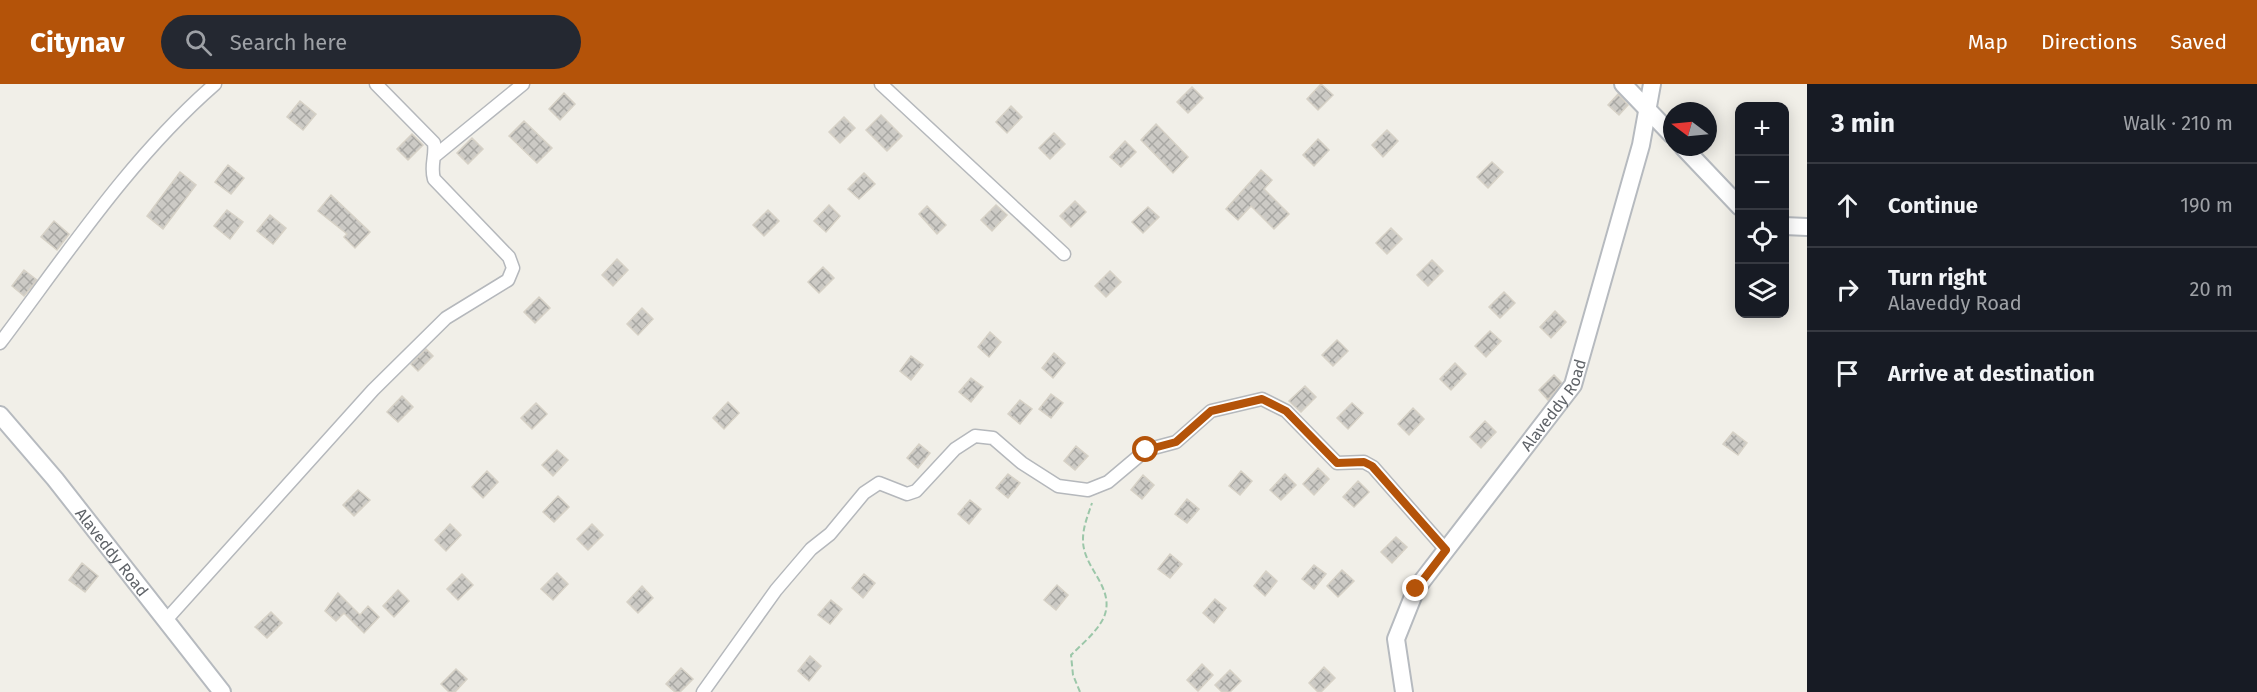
<!DOCTYPE html>
<html lang="en">
<head>
<meta charset="utf-8">
<style>
	:root { --surface:#171b24; --page:#242831; --text:#f1f3f6; --muted:#9ea1a6; --line:#363941; --accent:#b45309 }
	body { margin:0; font-family:"Fira Sans",sans-serif; background:var(--page); color:var(--text) }
	.controls { position:absolute; right:18px; top:18px; display:grid; overflow:hidden; border-radius:12px; box-shadow:0 3px 15px #0003 }
	.controls button { width:54px; height:54px; display:grid; place-items:center; padding:0; border:0; border-bottom:2px solid var(--line); background:var(--surface); color:var(--text); font:30px sans-serif }
	.compass { position:absolute; left:1663px; top:18px; width:54px; height:54px; border-radius:50%; background:var(--surface); box-shadow:0 3px 15px #0003; rotate:286deg }
	.stop { position:absolute; width:18px; height:18px; margin:-14px; border:4px solid #b45309; border-radius:50%; background:#fff }
	.stop.end { background:#b45309; border-color:#fff; box-shadow:0 2px 6px #0008 }
	.list { margin:0; padding:0; list-style:none }
	h2 { display:flex; justify-content:space-between; align-items:center; height:78px; margin:0; padding:0 24px; font-size:26px }
	h2 small { font-size:20px; font-weight:400; color:var(--muted) }
	.list li { display:grid; grid-template-columns:39px 1fr auto; gap:18px; align-items:center; box-sizing:border-box; height:84px; padding:0 24px; border-top:2px solid var(--line) }
	.list b { display:block; font-size:22px; white-space:nowrap }
	.list p { margin:0; font-size:20px; white-space:nowrap; color:var(--muted) }
	.list em { font-size:20px; font-style:normal; color:var(--muted) }
	.icon { flex:none; width:33px; height:33px; fill:none; stroke:currentColor; stroke-width:2; stroke-linecap:round; stroke-linejoin:round }
	.map { position:relative; flex:none; width:1807px; height:608px; overflow:hidden }
	header { display:flex; align-items:center; gap:36px; box-sizing:border-box; height:84px; padding:0 30px; background:var(--accent); color:#fff }
	header strong { font-size:28px }
	nav { display:flex; gap:33px; margin-inline-start:auto; font-size:21px }
	.search { width:420px; height:54px; background:var(--page); display:flex; align-items:center; gap:15px; box-sizing:border-box; padding:0 21px; border-radius:33px; color:var(--muted); font-size:22px }
	main { display:flex }
	aside { flex:1; background:var(--surface) }
	.map>svg:first-child { display:block }
	.building { fill:url(#building-cross-hatch); stroke:#d6d1c6; stroke-width:1.5 }
	.lines { fill:none; stroke-linecap:round; stroke-linejoin:round }
	.street-casing { stroke:#b5b8bc; stroke-width:15 }
	.secondary-casing { stroke:#b6babf; stroke-width:20 }
	.path { stroke:#9cc7a9; stroke-width:2; stroke-dasharray:6 3; stroke-linecap:butt }
	.street { stroke:#fff; stroke-width:12 }
	.secondary { stroke:#fff; stroke-width:16 }
	.route { stroke:#b45309; stroke-width:8 }
	.labels { text-anchor:middle; stroke-width:5; stroke-linejoin:round; paint-order:stroke }
	.street-label { font-size:16px; fill:#5f6368; stroke:#fff }
</style>
</head>
<body>
<header>
<strong>Citynav</strong>
<div class="search"><svg class="icon" aria-label="search" viewBox="0 0 24 24"><circle cx="10" cy="10" r="6"/><path d="M15 15l6 6"/></svg>Search here</div>
<nav><a>Map</a><a>Directions</a><a>Saved</a></nav>
</header>
<main>
<div class="map">
<svg width="1807" height="608" viewBox="0 0 1807 608">
	<defs>
		<pattern id="building-cross-hatch" width="8" height="8" patternUnits="userSpaceOnUse" patternTransform="scale(1.5)"><rect width="8" height="8" fill="#cccac5"/><path d="M0 0l8 8M0 8l8-8" fill="none" stroke="#a9a8a4"/></pattern>
	</defs>
	<rect width="100%" height="100%" fill="#f1efe8"/>
	<!-- building -->
	<path class="building" d="M1321,0L1333,11L1318,26L1307,15Z
		M1192,3L1203,14L1188,29L1177,18Z
		M564,9L575,20L560,36L549,25Z
		M1618,10L1628,21L1619,31L1608,21Z
		M300,17L316,30L303,46L287,33Z
		M1011,22L1022,33L1007,49L996,38Z
		M881,31L902,52L887,67L866,46Z
		M844,33L855,44L840,59L829,48Z
		M524,37L552,64L537,79L509,52Z
		M1156,40L1188,73L1173,89L1141,56Z
		M1387,46L1398,57L1383,73L1372,61Z
		M1054,49L1065,60L1050,75L1039,64Z
		M412,50L423,61L408,76L397,65Z
		M472,54L483,65L468,80L457,69Z
		M1318,55L1329,66L1314,82L1303,71Z
		M1125,57L1136,68L1121,83L1110,73Z
		M1492,78L1503,88L1488,104L1477,93Z
		M228,81L244,94L231,110L215,98Z
		M1261,86L1272,96L1264,105L1289,130L1274,145L1251,122L1238,136L1226,125Z
		M180,88L196,101L163,145L147,132Z
		M864,89L875,100L859,115L848,105Z
		M331,111L370,148L355,164L344,153L347,150L318,127Z
		M1075,117L1086,128L1071,143L1060,132Z
		M829,121L840,132L826,148L814,137Z
		M996,121L1007,131L992,147L981,136Z
		M927,122L946,141L937,150L919,130Z
		M1148,123L1159,133L1143,149L1132,138Z
		M227,126L243,138L230,155L214,142Z
		M768,126L779,137L764,152L753,141Z
		M270,131L286,144L273,160L257,147Z
		M54,137L69,150L57,166L41,153Z
		M1391,144L1402,155L1387,170L1376,159Z
		M617,175L628,186L613,202L602,191Z
		M1432,176L1443,187L1428,202L1417,191Z
		M823,183L834,194L819,209L808,198Z
		M24,186L37,196L24,212L12,202Z
		M1110,187L1121,198L1106,213L1095,202Z
		M1504,208L1515,219L1500,234L1489,223Z
		M539,213L550,224L535,239L524,228Z
		M642,224L653,235L638,251L627,240Z
		M1555,227L1566,238L1551,254L1540,243Z
		M1490,247L1501,257L1486,273L1475,262Z
		M990,248L1001,258L989,273L978,263Z
		M1337,256L1348,267L1333,282L1322,271Z
		M426,265L433,272L418,287L411,280Z
		M1054,269L1065,279L1053,294L1042,284Z
		M911,272L923,281L911,296L900,287Z
		M1455,279L1466,290L1451,306L1440,295Z
		M1554,291L1562,299L1548,316L1539,306Z
		M971,294L983,303L971,318L959,308Z
		M1305,302L1316,313L1301,328L1289,317Z
		M1051,310L1063,319L1051,334L1039,325Z
		M402,312L413,323L398,338L387,328Z
		M1020,316L1032,325L1020,340L1008,330Z
		M728,318L739,329L724,345L713,334Z
		M536,319L547,330L532,345L521,334Z
		M1352,319L1363,329L1348,345L1337,334Z
		M1413,324L1424,335L1409,351L1398,340Z
		M1485,337L1496,348L1481,364L1470,353Z
		M1733,348L1747,359L1738,371L1723,360Z
		M919,360L930,369L918,384L907,374Z
		M1076,362L1088,372L1075,386L1064,377Z
		M557,366L568,376L553,392L542,381Z
		M1318,384L1329,395L1314,411L1303,400Z
		M487,387L498,398L483,414L472,403Z
		M1241,387L1252,397L1240,411L1229,402Z
		M1008,390L1020,399L1008,414L996,404Z
		M1285,390L1296,401L1281,416L1270,406Z
		M1143,391L1154,401L1142,415L1131,406Z
		M1358,397L1369,408L1354,423L1343,413Z
		M358,406L370,416L354,432L343,421Z
		M558,412L569,423L554,438L543,428Z
		M1187,415L1199,425L1187,439L1175,430Z
		M970,416L981,425L969,440L958,430Z
		M450,440L461,451L446,467L435,456Z
		M592,440L603,451L588,466L577,455Z
		M1396,453L1407,463L1392,479L1381,468Z
		M1170,470L1182,480L1170,494L1158,485Z
		M82,479L98,492L85,508L69,496Z
		M1314,481L1326,490L1314,505L1302,495Z
		M1342,486L1354,497L1338,513L1327,502Z
		M1266,487L1277,497L1265,512L1254,502Z
		M557,489L568,500L553,516L541,505Z
		M462,490L473,501L458,516L447,505Z
		M864,490L875,499L863,514L852,504Z
		M1057,501L1068,511L1056,526L1044,516Z
		M642,502L653,514L638,529L627,518Z
		M398,506L409,517L394,533L383,522Z
		M338,509L360,531L368,522L379,533L364,549L344,529L336,537L325,527Z
		M1215,515L1226,524L1214,539L1203,529Z
		M831,516L842,525L830,540L818,531Z
		M271,528L282,539L267,554L255,543Z
		M810,572L821,582L809,597L798,587Z
		M1202,580L1213,591L1198,607L1187,596Z
		M1324,583L1335,594L1321,608H1318L1309,599Z
		M681,584L693,595L680,608H675L666,600Z
		M456,585L467,595L455,608H449L441,600Z
		M1230,586L1241,597L1230,608H1222L1215,601Z"/>
	<g class="lines">
		<!-- street casing -->
		<g class="street-casing">
			<path id="street" d="M881,0L1064,170
				M436,71L523,0
				M0,259C67,170 130,74 215,0
				M166,536L373,306L446,234L508,196L513,184L509,173L434,95C430,82 436,72 434,59L376,0
				M703,608L776,506L811,465L830,450L864,409L879,399L907,410L916,407L955,365L975,352L993,354L1022,379L1058,402L1088,406L1108,398L1146,366L1176,358L1211,327L1262,315L1286,327L1337,379L1364,378L1373,383L1446,466"/>
		</g>
		<!-- secondary casing -->
		<g class="secondary-casing">
			<g id="secondary">
				<path d="M1623,0L1672,51"/>
				<path d="M1683,63L1740,123"/>
				<path d="M1784,142L1807,143"/>
				<path id="s1" d="M0,331L55,395L222,608"/>
				<path id="s2" d="M1404,608L1396,555L1416,505L1573,301L1641,61L1652,0"/>
			</g>
		</g>
		<!-- path -->
		<path class="path" d="M1080,608L1073,591L1071,571C1082,560 1097,548 1104,533C1116,503 1082,484 1083,455C1083,443 1088,431 1092,419"/>
		<!-- street -->
		<use href="#street" class="street"/>
		<!-- secondary -->
		<use href="#secondary" class="secondary"/>
	</g>
	<g class="lines">
		<!-- route -->
		<path class="route" d="M1146,366L1176,358L1211,327L1262,315L1286,327L1337,379L1364,378L1372,382L1446,466L1416,505"/>
	</g>
	<g class="labels">
		<!-- street labels -->
		<g class="street-label">
			<text dy="6" stroke="none"><textPath href="#s2" startOffset="338">Alaveddy Road</textPath></text>
			<text dy="6" stroke="none"><textPath href="#s1" startOffset="177">Alaveddy Road</textPath></text>
		</g>
	</g>
</svg>
<div class="controls">
<button>+</button>
<button>−</button>
<button><svg class="icon" aria-label="locate" viewBox="0 0 24 24"><circle cx="12" cy="12" r="6"/><path d="M12 2v4M12 18v4M2 12h4M18 12h4"/></svg></button>
<button><svg class="icon" aria-label="layers" viewBox="0 0 24 24"><path d="M12 4l9 5-9 5-9-5zM3 14l9 5 9-5"/></svg></button>
</div>
<svg class="compass" viewBox="-18 -18 36 36"><path d="M0-13l5 13h-10z" fill="#e53935"/><path d="M0 13l5-13h-10z" fill="#9ea1a6"/></svg>
<div class="stop" style="left:1146px;top:366px"></div>
<div class="stop end" style="left:1416px;top:505px"></div>
</div>
<aside>
<h2>3 min<small>Walk · 210 m</small></h2>
<ul class="list">
<li><svg class="icon" aria-label="ahead" viewBox="0 0 24 24"><path d="M12 20V5M6 11l6-6 6 6"/></svg><div><b>Continue</b></div><em>190 m</em></li>
<li><svg class="icon" aria-label="right" viewBox="0 0 24 24"><path d="M7 20v-9h11M14 6l5 5-5 5"/></svg><div><b>Turn right</b><p>Alaveddy Road</p></div><em>20 m</em></li>
<li><svg class="icon" aria-label="arrive" viewBox="0 0 24 24"><path d="M6 21V4h12l-3 4 3 4H6"/></svg><div><b>Arrive at destination</b></div></li>
</ul>
</aside>
</main>
</body>
</html>
